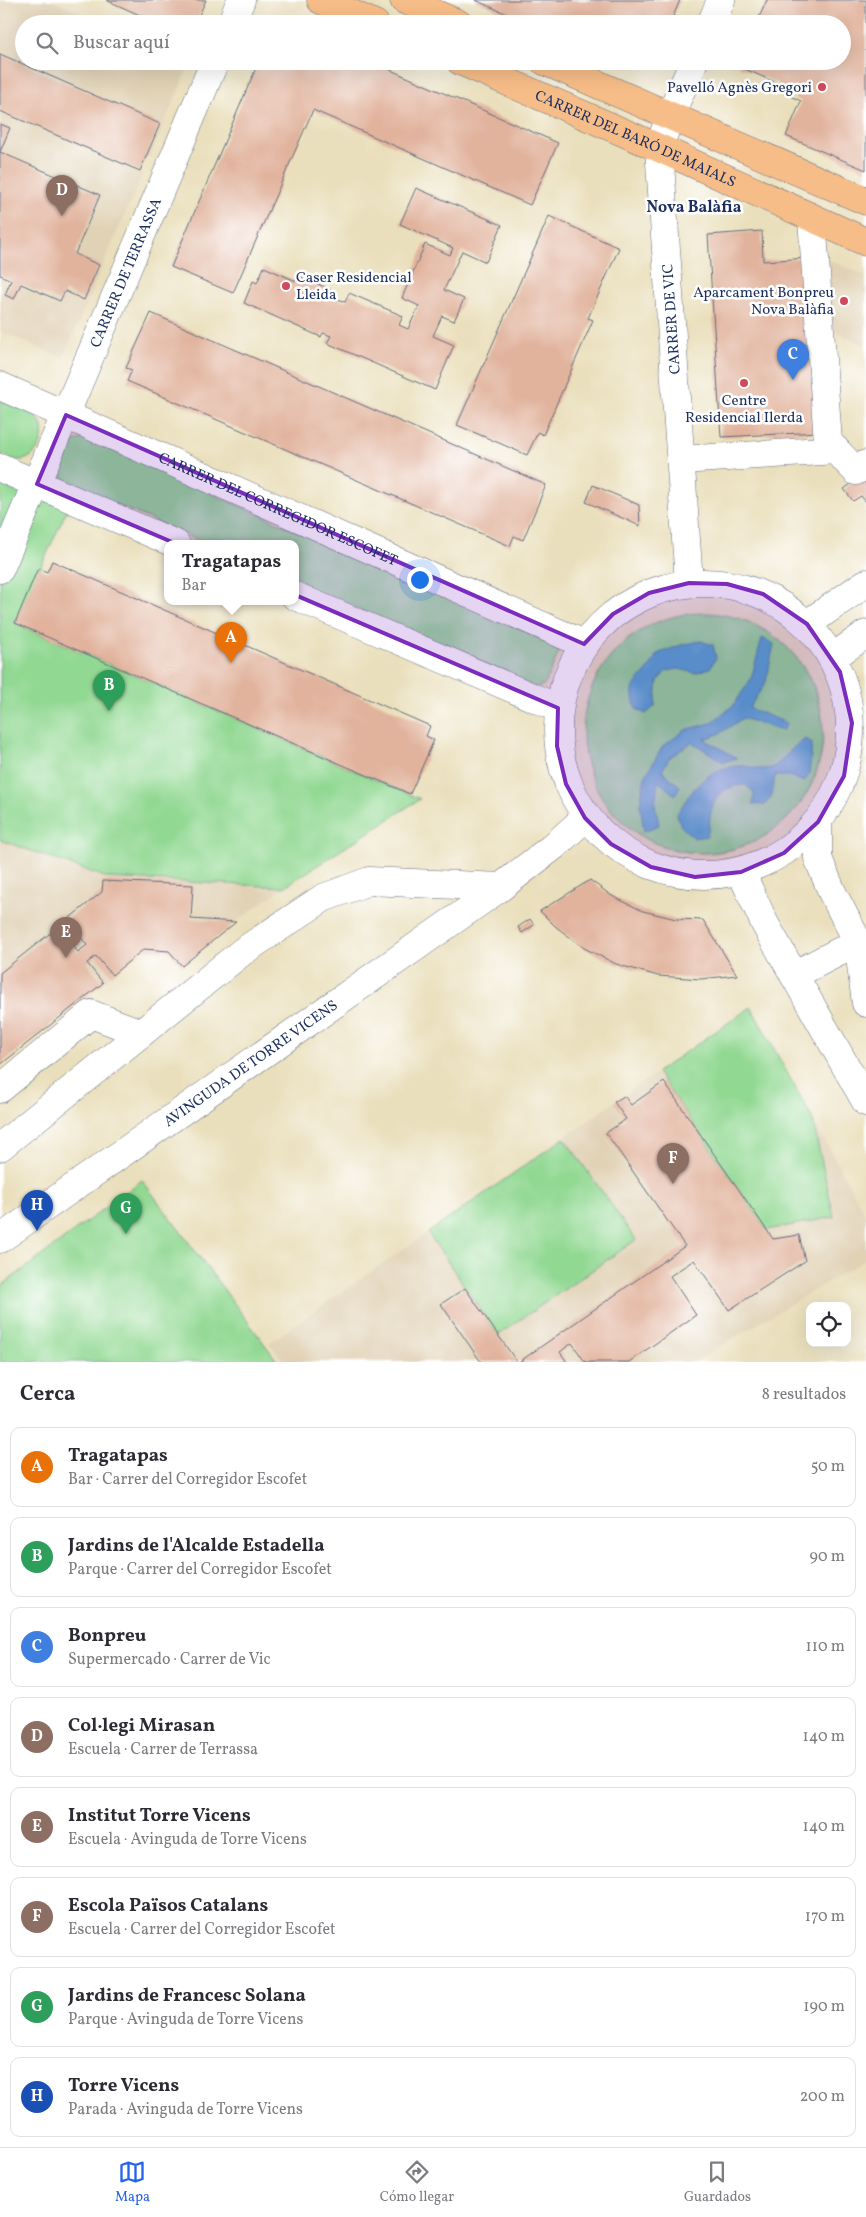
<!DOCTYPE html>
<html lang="es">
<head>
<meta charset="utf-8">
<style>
	:root { --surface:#fff; --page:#f2f2f3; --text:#2b2b33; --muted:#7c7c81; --line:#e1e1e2; --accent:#2563eb }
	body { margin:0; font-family:Vollkorn,serif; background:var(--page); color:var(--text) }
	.controls { position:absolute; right:15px; bottom:15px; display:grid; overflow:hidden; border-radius:10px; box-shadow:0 5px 20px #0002 }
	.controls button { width:45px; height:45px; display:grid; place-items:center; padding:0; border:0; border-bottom:1px solid var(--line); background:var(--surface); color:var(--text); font:25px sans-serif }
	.you { position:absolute; left:419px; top:579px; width:18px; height:18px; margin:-12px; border:4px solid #fff; border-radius:50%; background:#1a73e8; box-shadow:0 0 0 8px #1a73e833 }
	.badge { display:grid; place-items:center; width:32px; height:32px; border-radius:50%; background:var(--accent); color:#fff; font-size:16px; font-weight:700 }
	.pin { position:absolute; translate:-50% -41px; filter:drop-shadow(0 1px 2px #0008) }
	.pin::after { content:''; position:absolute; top:26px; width:18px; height:15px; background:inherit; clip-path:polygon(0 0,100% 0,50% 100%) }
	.popup { position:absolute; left:164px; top:540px; width:135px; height:65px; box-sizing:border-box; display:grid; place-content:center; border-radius:10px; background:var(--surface); filter:drop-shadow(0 1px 4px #0005); font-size:16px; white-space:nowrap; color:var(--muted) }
	.popup b { font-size:19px; color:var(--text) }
	.popup::after { content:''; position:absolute; left:50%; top:100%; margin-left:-10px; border:10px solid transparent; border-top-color:var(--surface) }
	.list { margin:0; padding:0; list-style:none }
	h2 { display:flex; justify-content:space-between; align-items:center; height:65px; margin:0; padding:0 20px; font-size:21px }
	h2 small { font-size:16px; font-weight:400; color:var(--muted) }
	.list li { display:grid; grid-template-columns:32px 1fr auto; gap:15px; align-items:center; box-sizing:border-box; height:80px; margin:0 10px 10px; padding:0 10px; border:1px solid var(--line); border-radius:10px }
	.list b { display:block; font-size:19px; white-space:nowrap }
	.list p { margin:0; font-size:16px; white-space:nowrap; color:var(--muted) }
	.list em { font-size:16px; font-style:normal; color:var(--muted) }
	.icon { flex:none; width:28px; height:28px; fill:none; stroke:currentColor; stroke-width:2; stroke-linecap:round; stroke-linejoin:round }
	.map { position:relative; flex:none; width:866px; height:1362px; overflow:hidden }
	.search { position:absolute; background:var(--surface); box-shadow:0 5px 20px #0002; left:15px; right:15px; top:15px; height:55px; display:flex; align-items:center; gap:12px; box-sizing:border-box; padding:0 18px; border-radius:28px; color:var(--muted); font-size:19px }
	.sheet { height:785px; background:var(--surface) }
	nav { display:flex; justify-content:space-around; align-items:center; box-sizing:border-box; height:70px; border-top:1px solid var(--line); background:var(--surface); font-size:14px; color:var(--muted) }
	nav a { display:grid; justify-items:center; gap:2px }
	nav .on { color:var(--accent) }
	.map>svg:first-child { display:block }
	.built { fill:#e1d2b6 }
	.green { fill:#91d892; stroke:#568478 }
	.water { fill:#50a6cd; stroke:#366a96 }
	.building { fill:#e1b29c }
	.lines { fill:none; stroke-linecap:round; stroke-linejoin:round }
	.minor-casing { stroke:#636d7f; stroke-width:29 }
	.major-casing { stroke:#636d7f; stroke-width:29 }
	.minor { stroke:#fff; stroke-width:28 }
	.major { stroke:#f7bd88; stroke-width:28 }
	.marked { fill:#7b2cbf; fill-opacity:0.2; stroke:#7b2cbf; stroke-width:4; stroke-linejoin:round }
	.poi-dot { fill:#d1495b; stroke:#fff; stroke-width:2 }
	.labels { text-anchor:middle; stroke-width:5; stroke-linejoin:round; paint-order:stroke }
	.poi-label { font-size:15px; fill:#1b2f5e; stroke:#fff; text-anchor:end }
	.street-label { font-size:15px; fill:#1b2f5e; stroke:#fff }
	.neighbourhood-label { font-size:16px; font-weight:bold; fill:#1b2f5e; stroke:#fff }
</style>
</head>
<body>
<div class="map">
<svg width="866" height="1362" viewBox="0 0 866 1362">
	<rect width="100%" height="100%" fill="#fff"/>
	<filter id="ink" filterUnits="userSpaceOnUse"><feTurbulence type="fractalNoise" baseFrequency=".02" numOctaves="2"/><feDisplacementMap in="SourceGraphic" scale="10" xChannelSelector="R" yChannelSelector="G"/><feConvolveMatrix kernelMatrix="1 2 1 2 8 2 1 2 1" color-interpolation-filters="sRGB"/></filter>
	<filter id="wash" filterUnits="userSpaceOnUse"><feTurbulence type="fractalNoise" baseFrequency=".0096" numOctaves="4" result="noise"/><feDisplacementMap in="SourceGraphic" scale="20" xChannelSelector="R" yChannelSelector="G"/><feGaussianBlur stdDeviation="1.12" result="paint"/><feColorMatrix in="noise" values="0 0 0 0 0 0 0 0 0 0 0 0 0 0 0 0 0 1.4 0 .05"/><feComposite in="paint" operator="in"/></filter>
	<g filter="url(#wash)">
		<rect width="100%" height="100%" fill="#eadfbc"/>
		<!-- built -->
		<path class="built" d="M0,0H50L104,24H24V61H191L150,157L146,156L140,171L143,173L63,358L0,331Z
			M820,256L866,276V345L823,326L819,432L774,435L764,261Z
			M0,840L108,878L284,887L236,922L182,966L169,951L144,949L0,1065Z
			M751,1007L866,1216V1259L694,1362H284L269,1343Z"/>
		<!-- green -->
		<path class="green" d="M0,400C11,405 27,409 36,417C50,428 40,458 22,460C15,461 7,456 0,453Z
			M81,439H87L558,645L559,652L545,684L537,688L295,582V544H207L69,484C51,471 62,444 81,439Z
			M0,468L72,499L15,623L420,799L284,887L108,878L0,840Z
			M583 733a120 120 0 1 1 240 0a120 120 0 1 1-240 0Z
			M751,1007L812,1118L834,1217L767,1230L657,1072Z
			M564,1138L636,1240L498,1335L428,1233Z
			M142,1180L278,1362H0V1287Z"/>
		<!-- water -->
		<path class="water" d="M762,638L774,644L766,682L749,708L787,723L782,731L743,718L719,734L704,739L737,758L723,762L692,742L669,758L662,771L680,786L675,795L658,781L655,805L659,825L644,831L640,805L645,777L663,746L685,730L711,723L733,706L751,679Z
			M701,641L713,645L716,658L710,668L695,673L679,669L666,671L658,681L655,706L646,714L636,709C628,684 636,686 649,668C652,664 654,659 657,654L681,645Z
			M806,739L812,743L809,774L804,782L789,776H775L771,797L765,805L753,804L754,792L746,785C728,785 715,793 711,812C709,820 710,828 707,836L694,838L681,826L677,814C693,788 709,765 743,766C752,766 760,771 770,768C782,765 791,745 806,739Z"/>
		<g id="blocks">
			<!-- building -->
			<path class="building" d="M106,0H206L195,24H160Z
				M475,0H680L670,24H530Z
				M767,0H866V170L786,136L801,101L777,90L779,84L738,66L740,61H842V24H756Z
				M0,54L160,124L140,171L0,111Z
				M259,61H370L558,143L530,205L313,110L233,293L171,267Z
				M0,124L10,128L0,152Z
				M0,152L100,195L75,254L99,265L84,300L65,291L60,301L21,284L14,299L5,295L11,280L0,275Z
				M416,188L502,225L486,262L462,251L444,290L464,299L454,321L442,316L433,336L454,345L435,390L327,343L331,336L323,333L321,337L244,303L253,281L257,283L264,267L296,281L298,276L330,289L327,294L345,302L349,293L403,316L399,325L408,329L419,306L402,298L425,244L450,255L453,248L400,224Z
				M549,216L619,248L588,318L593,320L543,435L538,432L527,455L457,425Z
				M762,231L763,261L808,258L819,432L721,437L708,235Z
				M151,313L546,485L523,540L514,536L510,546L127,381L132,370L126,368Z
				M866,473V502L861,496L853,501L844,489Z
				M593,485L639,505L640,526L586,502Z
				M52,561L430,726L426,736L434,740L410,794L15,623L38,568L47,572Z
				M590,880L612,896L643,911L676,919L703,920L737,975L701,979L658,976L616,964L584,948L555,926L540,911Z
				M103,881L193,885L191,919L236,922L182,966L169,951L144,949L112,975L96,956L87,963L103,983L0,1065V973L58,927L78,952L87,945L67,920L102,892Z
				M530,919L534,925L522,933L518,927Z
				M664,1082L773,1239L799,1235L805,1261L729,1310L694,1260L670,1276L696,1315L629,1362H585L572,1343L560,1352L567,1362H519L685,1246L606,1133L626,1119L614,1102L624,1096L631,1105Z
				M465,1288L498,1335L517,1362H481L441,1304Z"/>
		</g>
	</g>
	<g filter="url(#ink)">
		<use href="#blocks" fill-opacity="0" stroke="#636d7f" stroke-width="1"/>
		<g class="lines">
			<!-- minor casing -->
			<g class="minor-casing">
				<g id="minor">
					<path d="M231,24L241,0"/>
					<path d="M711,24L721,0"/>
					<path d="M812,218L828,442L856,471L866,464"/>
					<path id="s1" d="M0,386L584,644"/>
					<path d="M681,460L836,450"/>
					<path d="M0,468L176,544"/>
					<path id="s2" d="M0,569L215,61"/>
					<circle cx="704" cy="729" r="146"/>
					<path d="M689,583L659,148L670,116L694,61"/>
					<path d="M295,596L558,708"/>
					<path d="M807,624L866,583"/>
					<path d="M833,657L866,634"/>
					<path d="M818,822V858L832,892L858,942L866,1003"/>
					<path d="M741,872L765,924L866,1102"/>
					<path d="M794,975L858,942"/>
					<path d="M0,1089L91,1014L141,1033"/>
					<path d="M0,1147L242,952L323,898L369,881L501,887"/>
					<path id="s3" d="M0,1239L501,887L554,846L585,818"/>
				</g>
			</g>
			<!-- major casing -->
			<g class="major-casing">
				<g id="major">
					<path d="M321,0L375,24"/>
					<path d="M404,0L459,24"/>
					<path id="s4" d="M460,61L659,148L866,242"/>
					<path d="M544,61L866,201"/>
				</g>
			</g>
			<!-- minor -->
			<use href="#minor" class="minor"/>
			<!-- major -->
			<use href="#major" class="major"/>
		</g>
	</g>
	<!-- marked area -->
	<path class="marked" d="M66,415L584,644L613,614L649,593L689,583L727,584L763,594L807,624L840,672L852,723L844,776L818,822L784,853L741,872L695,877L651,867L611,844L585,818L566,784L557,746L558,708L37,484Z"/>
	<!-- markers -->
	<g class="poi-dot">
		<circle cx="822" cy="87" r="5"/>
		<circle cx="286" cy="286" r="5"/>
		<circle cx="844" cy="301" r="5"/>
		<circle cx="744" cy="383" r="5"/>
	</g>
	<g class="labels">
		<!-- poi labels -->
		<g class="poi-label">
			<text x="812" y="92">Pavelló Agnès Gregori</text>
			<text x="296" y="282" text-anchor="start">Caser Residencial<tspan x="296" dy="17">Lleida</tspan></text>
			<text x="834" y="297">Aparcament Bonpreu<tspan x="834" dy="17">Nova Balàfia</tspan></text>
			<text x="744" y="405" text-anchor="middle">Centre<tspan x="744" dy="17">Residencial Ilerda</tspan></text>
		</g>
		<!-- street labels -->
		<g class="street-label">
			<text dy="5" stroke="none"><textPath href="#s4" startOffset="192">CARRER DEL BARÓ DE MAIALS</textPath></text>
			<text dy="5" stroke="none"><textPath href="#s2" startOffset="322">CARRER DE TERRASSA</textPath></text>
			<text transform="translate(671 319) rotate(-94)" y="5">CARRER DE VIC</text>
			<text dy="5" stroke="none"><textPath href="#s1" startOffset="304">CARRER DEL CORREGIDOR ESCOFET</textPath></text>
			<text dy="5" stroke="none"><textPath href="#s3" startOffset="306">AVINGUDA DE TORRE VICENS</textPath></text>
		</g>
		<!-- neighbourhood labels -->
		<g class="neighbourhood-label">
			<text x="694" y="212">Nova Balàfia</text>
		</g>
	</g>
</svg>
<div class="controls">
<button><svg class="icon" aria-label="locate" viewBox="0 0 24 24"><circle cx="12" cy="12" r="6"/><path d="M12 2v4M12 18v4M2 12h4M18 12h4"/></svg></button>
</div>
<div class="you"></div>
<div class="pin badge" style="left:231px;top:663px;background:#e8710a">A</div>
<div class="popup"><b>Tragatapas</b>Bar</div>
<div class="pin badge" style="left:109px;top:711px;background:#2e9e5b">B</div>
<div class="pin badge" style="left:793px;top:380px;background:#3f7fe0">C</div>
<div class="pin badge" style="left:62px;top:216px;background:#8d6e63">D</div>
<div class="pin badge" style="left:66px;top:958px;background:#8d6e63">E</div>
<div class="pin badge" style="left:673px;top:1184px;background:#8d6e63">F</div>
<div class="pin badge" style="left:126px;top:1234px;background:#2e9e5b">G</div>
<div class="pin badge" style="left:37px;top:1231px;background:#1a4fb4">H</div>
<div class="search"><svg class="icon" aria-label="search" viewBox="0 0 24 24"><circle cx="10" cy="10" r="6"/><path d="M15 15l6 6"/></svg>Buscar aquí</div>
</div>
<section class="sheet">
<h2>Cerca<small>8 resultados</small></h2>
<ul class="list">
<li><span class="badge" style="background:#e8710a">A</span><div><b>Tragatapas</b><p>Bar · Carrer del Corregidor Escofet</p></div><em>50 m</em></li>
<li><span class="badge" style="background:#2e9e5b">B</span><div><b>Jardins de l'Alcalde Estadella</b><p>Parque · Carrer del Corregidor Escofet</p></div><em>90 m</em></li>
<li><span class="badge" style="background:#3f7fe0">C</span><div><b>Bonpreu</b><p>Supermercado · Carrer de Vic</p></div><em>110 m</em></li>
<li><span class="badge" style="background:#8d6e63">D</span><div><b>Col·legi Mirasan</b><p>Escuela · Carrer de Terrassa</p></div><em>140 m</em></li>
<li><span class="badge" style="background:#8d6e63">E</span><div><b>Institut Torre Vicens</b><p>Escuela · Avinguda de Torre Vicens</p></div><em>140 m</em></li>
<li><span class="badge" style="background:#8d6e63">F</span><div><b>Escola Països Catalans</b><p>Escuela · Carrer del Corregidor Escofet</p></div><em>170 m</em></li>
<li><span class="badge" style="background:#2e9e5b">G</span><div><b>Jardins de Francesc Solana</b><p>Parque · Avinguda de Torre Vicens</p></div><em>190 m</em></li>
<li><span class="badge" style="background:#1a4fb4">H</span><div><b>Torre Vicens</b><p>Parada · Avinguda de Torre Vicens</p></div><em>200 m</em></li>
</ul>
</section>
<nav>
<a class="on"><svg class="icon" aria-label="map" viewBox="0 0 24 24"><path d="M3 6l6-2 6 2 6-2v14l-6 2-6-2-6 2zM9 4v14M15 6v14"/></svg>Mapa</a>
<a><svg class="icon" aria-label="directions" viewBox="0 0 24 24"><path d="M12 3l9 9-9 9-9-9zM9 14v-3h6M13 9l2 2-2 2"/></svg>Cómo llegar</a>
<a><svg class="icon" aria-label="saved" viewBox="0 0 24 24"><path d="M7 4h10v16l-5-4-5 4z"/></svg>Guardados</a>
</nav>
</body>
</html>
